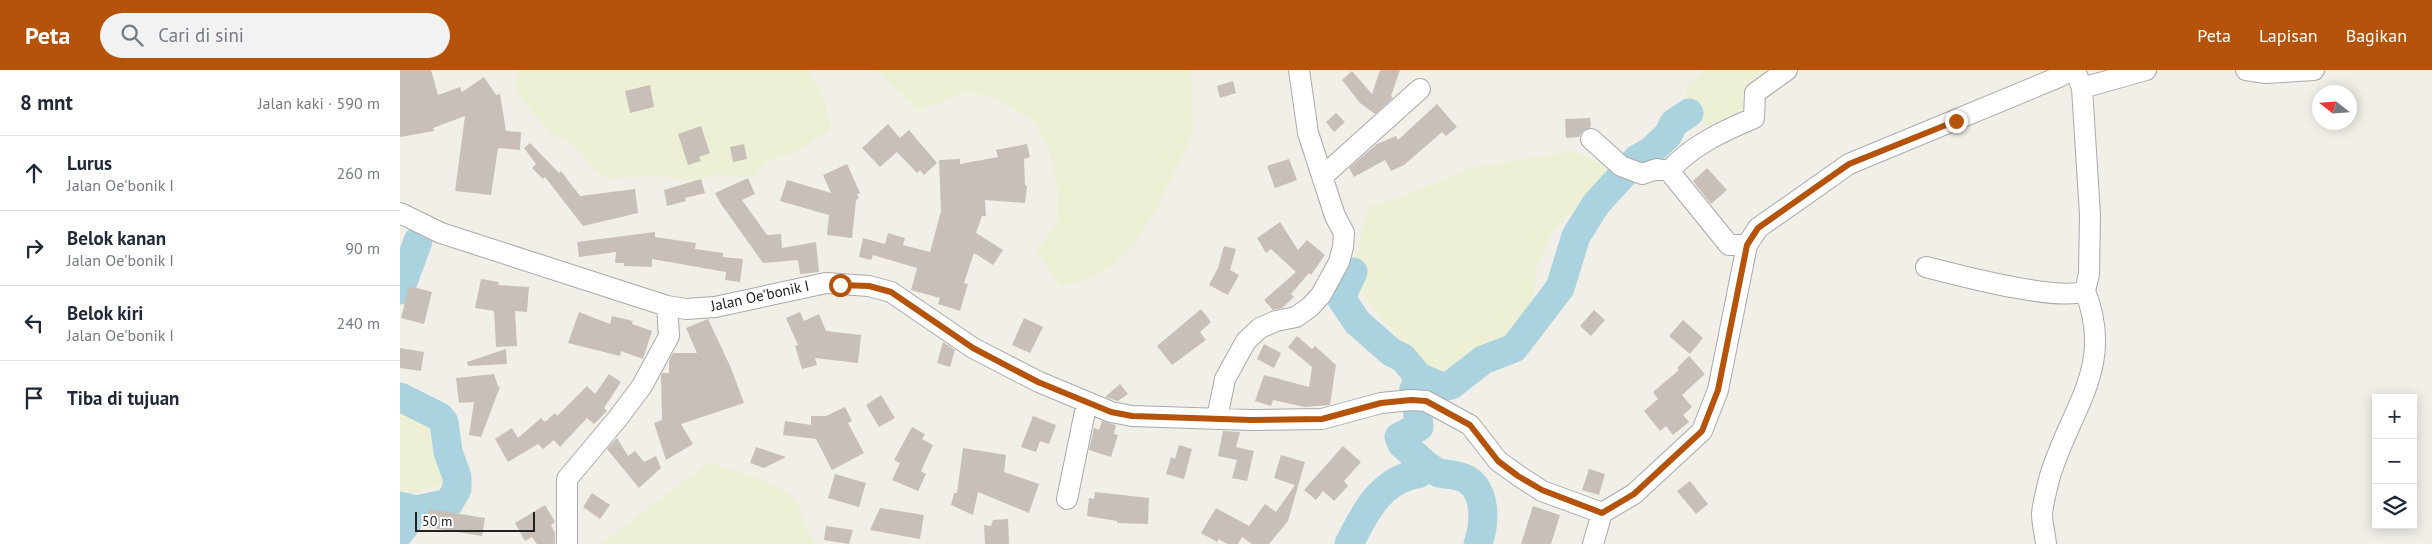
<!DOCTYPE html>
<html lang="id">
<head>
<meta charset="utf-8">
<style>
	:root { --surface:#fff; --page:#f2f2f3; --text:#1f2937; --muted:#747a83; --line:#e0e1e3; --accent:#b45309 }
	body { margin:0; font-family:"PT Sans",sans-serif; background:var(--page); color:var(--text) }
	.controls { position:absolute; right:15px; bottom:15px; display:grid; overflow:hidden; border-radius:0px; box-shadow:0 2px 12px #0003 }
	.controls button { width:45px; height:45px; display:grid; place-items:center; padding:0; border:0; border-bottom:1px solid var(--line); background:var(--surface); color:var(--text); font:25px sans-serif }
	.compass { position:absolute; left:1912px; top:15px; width:45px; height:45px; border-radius:50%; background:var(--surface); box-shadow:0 2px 12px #0003; rotate:287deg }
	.scale { position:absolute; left:15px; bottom:12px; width:120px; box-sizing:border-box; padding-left:5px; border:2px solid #222; border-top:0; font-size:14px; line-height:18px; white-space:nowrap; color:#222; -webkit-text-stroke:4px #fff; paint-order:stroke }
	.stop { position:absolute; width:15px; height:15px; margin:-11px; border:4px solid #b45309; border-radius:50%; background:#fff }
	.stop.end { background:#b45309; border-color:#fff; box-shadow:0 1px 5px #0008 }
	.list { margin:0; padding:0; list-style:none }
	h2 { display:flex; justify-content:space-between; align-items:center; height:65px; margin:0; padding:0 20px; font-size:21px }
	h2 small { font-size:16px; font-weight:400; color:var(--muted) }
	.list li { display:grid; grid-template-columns:32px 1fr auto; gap:15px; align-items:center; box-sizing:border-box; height:75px; padding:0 20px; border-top:1px solid var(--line) }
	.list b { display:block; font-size:19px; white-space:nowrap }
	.list p { margin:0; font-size:16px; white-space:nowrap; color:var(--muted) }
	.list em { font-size:16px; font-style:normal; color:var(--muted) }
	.icon { flex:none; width:28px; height:28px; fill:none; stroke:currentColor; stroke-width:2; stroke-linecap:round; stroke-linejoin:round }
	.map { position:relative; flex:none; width:2032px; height:474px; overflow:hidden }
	header { display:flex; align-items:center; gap:30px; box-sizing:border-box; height:70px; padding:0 25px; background:var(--accent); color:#fff }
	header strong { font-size:24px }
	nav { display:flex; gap:28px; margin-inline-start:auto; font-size:18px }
	.search { width:350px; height:45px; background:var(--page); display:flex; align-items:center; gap:12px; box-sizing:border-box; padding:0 18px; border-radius:28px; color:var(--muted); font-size:19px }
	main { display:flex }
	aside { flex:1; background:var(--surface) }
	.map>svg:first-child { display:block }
	.farmland { fill:#eef0d5 }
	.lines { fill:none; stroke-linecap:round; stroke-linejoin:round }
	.river { stroke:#aad3df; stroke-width:29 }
	.building { fill:#c7bfb8 }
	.minor-casing { stroke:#a9a9a9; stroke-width:22 }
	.minor { stroke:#fff; stroke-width:20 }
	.route { stroke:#b45309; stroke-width:6 }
	.labels { text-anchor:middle; stroke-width:5; stroke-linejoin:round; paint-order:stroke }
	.street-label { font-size:15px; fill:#222; stroke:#fff }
</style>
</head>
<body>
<header>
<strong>Peta</strong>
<div class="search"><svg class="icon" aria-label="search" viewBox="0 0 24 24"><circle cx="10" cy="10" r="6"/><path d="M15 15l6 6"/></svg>Cari di sini</div>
<nav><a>Peta</a><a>Lapisan</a><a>Bagikan</a></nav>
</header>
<main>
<aside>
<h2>8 mnt<small>Jalan kaki · 590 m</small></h2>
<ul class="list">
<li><svg class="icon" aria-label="ahead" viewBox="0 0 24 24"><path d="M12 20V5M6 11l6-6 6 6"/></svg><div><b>Lurus</b><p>Jalan Oe'bonik I</p></div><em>260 m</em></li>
<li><svg class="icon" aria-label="right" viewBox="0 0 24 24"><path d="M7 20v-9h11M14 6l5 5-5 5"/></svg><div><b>Belok kanan</b><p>Jalan Oe'bonik I</p></div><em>90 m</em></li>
<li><svg class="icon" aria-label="left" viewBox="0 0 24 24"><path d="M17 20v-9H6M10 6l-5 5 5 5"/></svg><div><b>Belok kiri</b><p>Jalan Oe'bonik I</p></div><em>240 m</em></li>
<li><svg class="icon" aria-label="arrive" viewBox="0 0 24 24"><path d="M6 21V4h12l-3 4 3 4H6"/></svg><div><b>Tiba di tujuan</b></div></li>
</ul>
</aside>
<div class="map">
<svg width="2032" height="474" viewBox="0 0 2032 474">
	<rect width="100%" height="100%" fill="#f2efe9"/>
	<!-- farmland -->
	<path class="farmland" d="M120,0H409L423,26L431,59L402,79L367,91L355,107L314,105L293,112L263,106L209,108L193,99L172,73L150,62L118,25L114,11Z
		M475,0H791L793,63L756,141L730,179L710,198L689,209L661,217L636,182L658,149L657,115L649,81L634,51L617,42L598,29L568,21L519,41Z
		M1305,0H1391L1351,42L1306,56L1283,38L1288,15Z
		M1172,81L1193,89L1205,97L1208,106L1193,128L1171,142L1150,166L1137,197L1132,238L1098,272L1083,284L1041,303L1031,300L999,269L953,215V198L968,136L993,130L1071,98Z
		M0,339L20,347L33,357L36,388L44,414L12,424L0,422Z
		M310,392L368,412L390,424L398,435L407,460L416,474H201Z"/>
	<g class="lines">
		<!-- river -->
		<path class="river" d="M953,202L941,228L957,252L991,282L1003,288L1019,307
			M0,220L18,171
			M0,327L40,347L44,352L48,382L57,407V419L49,433L17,440L0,436
			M1025,394C1029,397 1034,401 1039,403C1048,405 1057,404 1066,409C1087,421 1085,453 1078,474
			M0,462L17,440
			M949,474C964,444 981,409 1018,404L1025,394L1002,374L999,367L1019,357L1017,338L1021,327L1014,319L1019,307L1042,317L1051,315L1083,290L1114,278L1160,218L1176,166L1196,134L1237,89L1251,81L1268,65L1274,53L1289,43"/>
	</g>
	<!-- building -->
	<path class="building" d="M0,0H31L38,25L60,17L62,22L84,7L96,25L100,24L106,61L121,62L120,80L98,78L91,125L55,121L65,46L33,58L34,61L0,67Z
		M980,0H1000L991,26L993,28L975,44L960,33L942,10L952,1L972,24Z
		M833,11L836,23L820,28L817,16Z
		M250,15L254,37L230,43L225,21Z
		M1037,34L1057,57L1046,66L1042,62L1004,95L991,101L985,90L954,107L949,98L977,74L996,66L998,70Z
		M936,43L945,52L934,62L926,52Z
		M1190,48L1191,57L1183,61L1179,67L1166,68L1165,49Z
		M488,54L500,68L509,60L537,93L524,105L520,100L517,103L497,82L480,97L462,78Z
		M301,56L310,83L299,87L301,91L288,95L278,64Z
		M130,73L159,103L161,101L180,126L235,119L238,143L183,156L145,107L143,109L132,98L136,94L124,78Z
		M344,74L347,89L333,92L330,77Z
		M627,74L630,87L624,89L625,115L627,116L625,133L585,130L586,146H582L576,163L603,180L593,195L574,183L564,213L568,214L560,241L538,234L540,228L511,220L517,198L473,185L471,190L459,187L463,168L485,174L488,163L505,168L503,175L530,182L541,141L539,90L560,89V94L598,87L596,80Z
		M889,89L897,110L875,118L867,96Z
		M447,94L460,123L457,124L459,128L456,130L452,168L427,165L429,145L380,131L387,110L431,123L423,105Z
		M1307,98L1327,120L1311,134L1293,111Z
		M348,108L355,124L342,130L367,165L381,164L382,178L416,172L419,202L400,204L398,190L363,193L321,134L315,123Z
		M301,109L305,123L285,128L286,131L267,136L264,120Z
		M880,152L898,180L907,170L925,185L911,205L909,203L891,224L894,227L882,238L873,240L864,230L896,202L871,179L866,183L857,168Z
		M255,162V167L296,173L295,179L323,183V187L343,189L340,212L325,210L326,202L252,189V197L224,196V193H215L216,182L179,187L177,172Z
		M824,176L836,179L830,200L839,205L828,225L809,215L818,198Z
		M81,209L99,212L98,215L129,217L127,242L115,241L117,276L96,277L94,241L75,238Z
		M9,216L32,222L24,254L1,248Z
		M801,239L811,252L800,262L806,270L772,295L757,276Z
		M1194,240L1205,250L1191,266L1180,256Z
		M179,242L210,254L212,246L233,251L232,254L252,261L243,289L221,281L220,286L168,273Z
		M400,242L404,251L419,244L426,261L461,265L458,293L415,288L417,295L402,299L395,276L398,275L386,248Z
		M624,248L643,257L630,283L612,275Z
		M308,249L331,298L344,333L281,354L293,374L266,390L254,353L262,350L261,305L262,303H269V291L273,283H297L286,258Z
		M1283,250L1303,268L1290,284L1269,266Z
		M897,266L912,279L915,276L936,295L930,335L905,337L873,330L871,336L855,331L864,305L909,317L912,297L888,277Z
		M543,272L555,280L550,297L537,293Z
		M864,274L881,283L874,298L857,289Z
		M0,278L24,282L21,301L0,298Z
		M106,279L107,294L68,296L67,292Z
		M1289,286L1305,304L1282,325L1292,337L1283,345L1289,352L1273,365L1266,356L1260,361L1244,341L1258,329L1253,322L1279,300L1277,298Z
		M94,304L98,316L100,317L81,367L69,365L74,332L59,333L56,308Z
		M209,304L221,312L204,338L207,341L194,354L187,348L160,377L154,370L143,379L138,374L108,392L95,369L112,358L118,368L141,348L145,352L155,343L157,346L187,316L195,324Z
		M720,314L728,324L718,331L705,327Z
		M481,325L495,348L479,357L466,335Z
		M445,337L452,351L448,353L464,383L432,400L416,369L383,365L385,351L411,355V346H426Z
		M633,346L656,355L649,374L640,371L636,382L621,377Z
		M702,351L716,355L714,364L718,365L711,387L689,380L694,358L699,360Z
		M512,357L525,364L522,369L533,375L521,401L526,404L518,421L492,410L500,393L494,390Z
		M823,361L840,362L836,377L854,381L847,411L832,408L837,390L818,386Z
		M217,368L228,386L235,381L244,392L256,386L261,398L239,418L207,379Z
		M779,375L792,379L784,409L766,404L771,387L775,389Z
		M943,376L961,392L944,411L948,416L934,431L923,421L916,430L904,420Z
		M356,377L386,387L364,398L350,393Z
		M563,378L606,385L604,402L639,414L629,443L578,422L573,445L551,435L554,423H557Z
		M881,385L905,392L888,451L869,474H852L842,467L838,474H827L819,469L817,472L801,463L816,438L849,456L865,434L876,442L895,415L874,408Z
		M1189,399L1205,404L1199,425L1182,420Z
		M435,404L466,413L459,437L428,428Z
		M1290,411L1308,434L1296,444L1277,421Z
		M695,422L749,428L748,454L717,453V451L687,446L689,428L694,429Z
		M192,423L210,435L200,449L183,437Z
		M145,435L155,452L151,455L155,463V474H137L132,467L125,471L115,453Z
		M1133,436L1160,445L1151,474H1121Z
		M480,438L524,445L520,469L470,460Z
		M29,439L85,448L82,466L26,457Z
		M608,449L609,474H585L584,455L591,456L593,450Z
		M426,456L453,460L449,474L424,470Z"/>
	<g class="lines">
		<!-- minor casing -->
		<g class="minor-casing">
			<path id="minor" d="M1846,0L1866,3L1914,0
				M1682,18L1746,0
				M1191,69L1221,96L1242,104L1257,99L1269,101L1329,175H1347
				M1269,101C1291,76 1323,61 1354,48L1355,23L1387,0
				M923,106L1020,19
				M0,143L41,163L267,236L286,239L315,237L426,213L469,216L491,222L573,278L639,312L711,342L732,346L851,350L922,349L981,333L1011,330L1026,331L1070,355L1098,391L1119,406L1142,421L1202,443L1234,424L1302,361L1318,320L1347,175L1358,158L1449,94L1659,7L1669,0
				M1526,197C1558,205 1657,232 1685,221L1689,204L1690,145L1682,18L1675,0
				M817,348L825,309L846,271L860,258L876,251L896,247L910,237L921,225L939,192L943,177L944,163L935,146L908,63L899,0
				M667,429L687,332
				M167,474V409L218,348L242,316L269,266L267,236
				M1193,474L1202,443
				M1646,474C1645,464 1642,453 1642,444C1643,432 1647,418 1650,406C1671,337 1715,297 1685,221"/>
		</g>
		<!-- minor -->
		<use href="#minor" class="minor"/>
	</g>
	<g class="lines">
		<!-- route -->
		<path class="route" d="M440,215L469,216L491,222L573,278L638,312L711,342L732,346L851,350L922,349L981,333L1011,330L1026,331L1070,355L1098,391L1118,406L1142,420L1202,443L1234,424L1302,361L1318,320L1347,175L1358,158L1449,94L1556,51"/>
	</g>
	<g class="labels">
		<!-- street labels -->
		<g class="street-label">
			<text transform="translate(360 226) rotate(-12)" y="5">Jalan Oe'bonik I</text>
		</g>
	</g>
</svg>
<div class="controls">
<button>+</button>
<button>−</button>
<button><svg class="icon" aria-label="layers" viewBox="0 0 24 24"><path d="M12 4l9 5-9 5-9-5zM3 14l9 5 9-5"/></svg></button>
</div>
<svg class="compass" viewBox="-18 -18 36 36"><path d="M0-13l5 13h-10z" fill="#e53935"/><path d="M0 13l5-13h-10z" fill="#747a83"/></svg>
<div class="scale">50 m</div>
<div class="stop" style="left:440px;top:215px"></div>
<div class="stop end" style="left:1556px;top:51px"></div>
</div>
</main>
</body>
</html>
